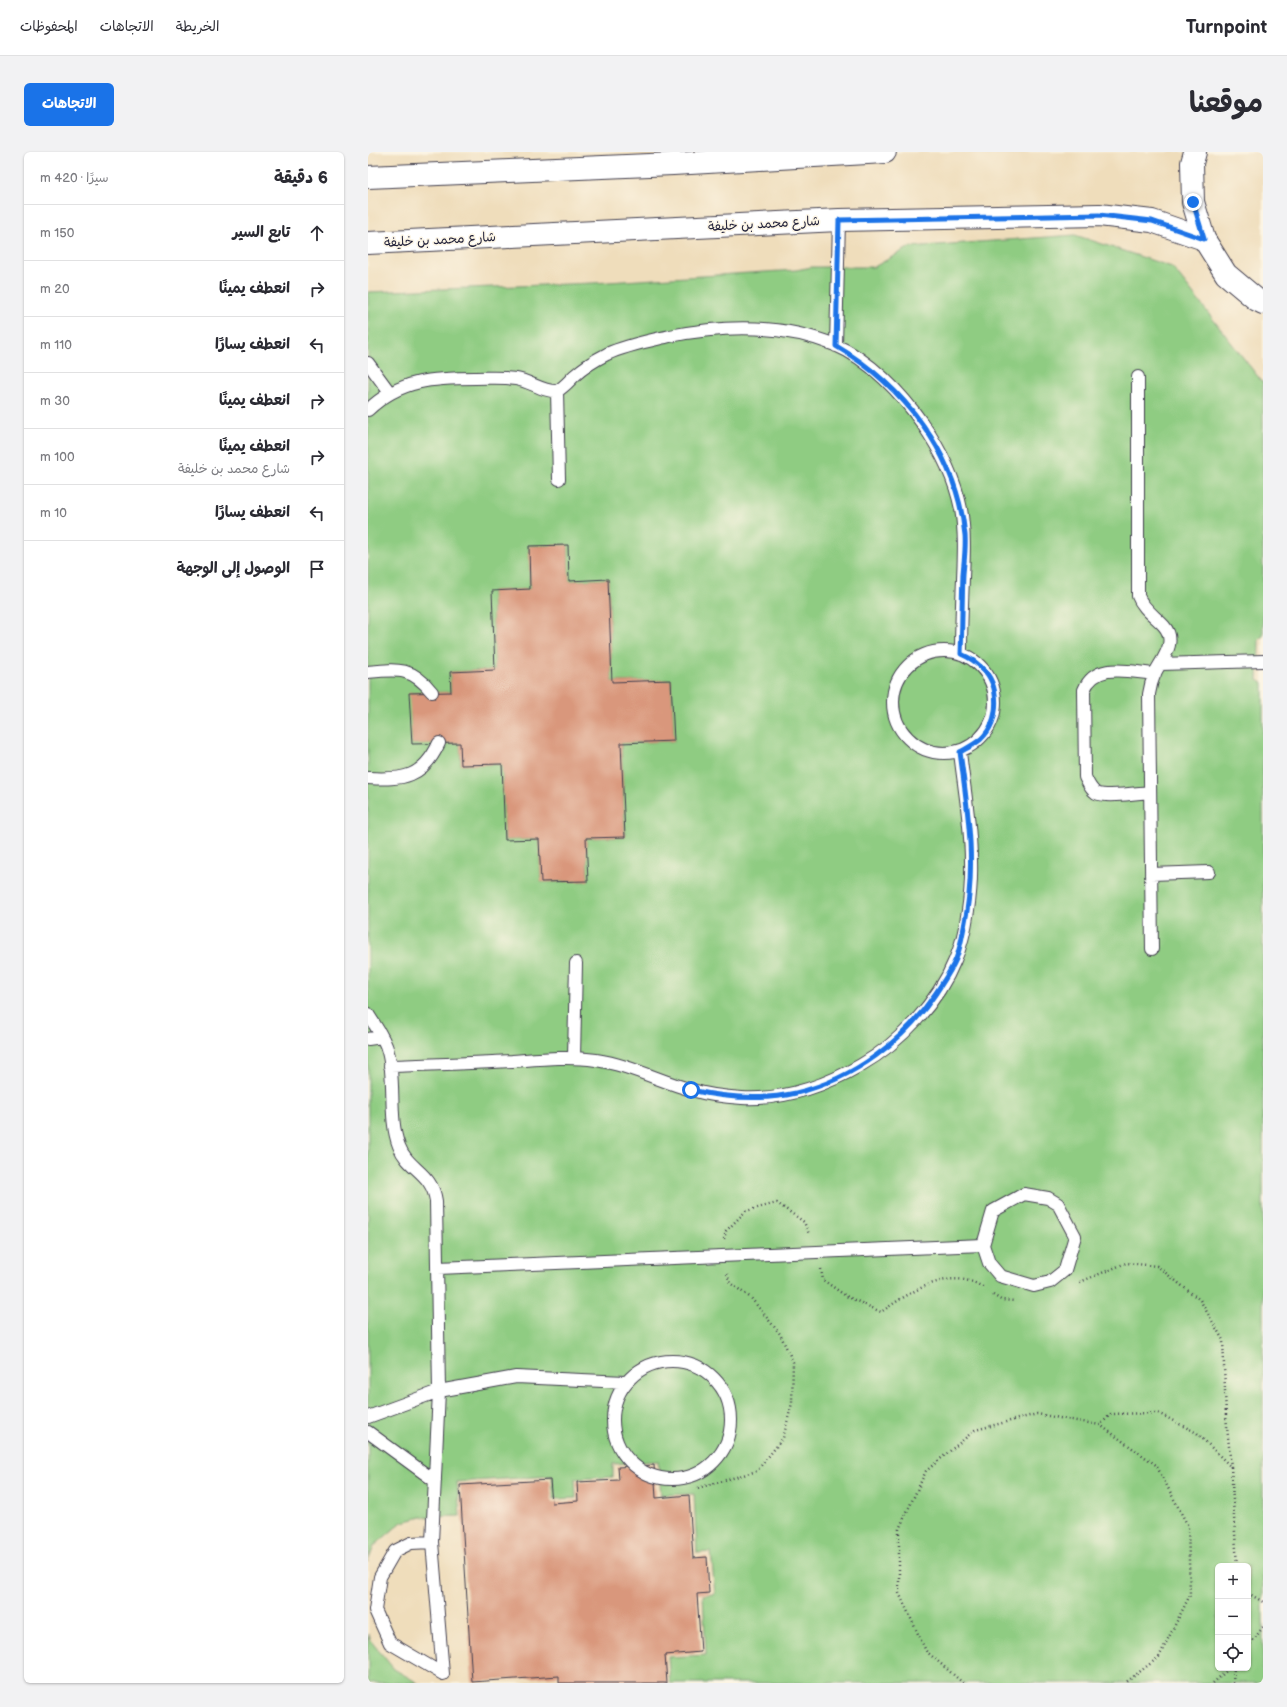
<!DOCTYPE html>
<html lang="ar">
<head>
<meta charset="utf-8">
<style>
	:root { --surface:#fff; --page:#f2f2f3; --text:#2b2b33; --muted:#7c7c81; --line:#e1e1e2; --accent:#1a73e8 }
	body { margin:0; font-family:"Balsamiq Sans","Playpen Sans Arabic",sans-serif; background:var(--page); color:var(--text); direction:rtl }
	.controls { position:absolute; right:12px; bottom:12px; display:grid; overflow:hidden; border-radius:6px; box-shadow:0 1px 3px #0004 }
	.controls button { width:36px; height:36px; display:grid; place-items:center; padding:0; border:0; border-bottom:1px solid var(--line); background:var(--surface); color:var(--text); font:20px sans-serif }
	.stop { position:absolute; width:12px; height:12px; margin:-9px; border:3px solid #1a73e8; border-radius:50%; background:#fff }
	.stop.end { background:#1a73e8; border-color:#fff; box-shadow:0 1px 4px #0008 }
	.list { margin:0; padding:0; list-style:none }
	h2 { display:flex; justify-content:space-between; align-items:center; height:52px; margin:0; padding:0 16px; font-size:17px }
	h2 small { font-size:13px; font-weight:400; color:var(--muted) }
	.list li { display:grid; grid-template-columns:26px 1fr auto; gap:12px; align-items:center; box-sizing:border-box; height:56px; padding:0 16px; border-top:1px solid var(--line) }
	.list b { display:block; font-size:15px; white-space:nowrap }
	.list p { margin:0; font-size:13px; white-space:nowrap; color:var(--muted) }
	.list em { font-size:13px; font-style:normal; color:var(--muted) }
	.icon { flex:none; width:22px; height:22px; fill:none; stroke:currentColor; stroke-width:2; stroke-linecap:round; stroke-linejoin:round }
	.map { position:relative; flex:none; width:895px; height:1531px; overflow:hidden; direction:ltr; border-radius:6px }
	header { display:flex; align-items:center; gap:24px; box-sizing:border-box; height:56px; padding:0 20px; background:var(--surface); border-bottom:1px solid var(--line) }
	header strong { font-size:19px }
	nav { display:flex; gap:22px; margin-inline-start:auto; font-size:14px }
	.intro { display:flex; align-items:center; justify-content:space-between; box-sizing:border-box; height:96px; padding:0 24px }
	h1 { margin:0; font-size:28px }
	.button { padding:10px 18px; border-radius:6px; background:var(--accent); color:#fff; font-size:14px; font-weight:700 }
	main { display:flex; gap:24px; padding:0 24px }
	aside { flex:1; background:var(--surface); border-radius:6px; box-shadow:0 1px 3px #0004 }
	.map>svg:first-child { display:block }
	.green { fill:#8fcc82; stroke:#58775e; fill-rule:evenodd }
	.building { fill:#d9977c }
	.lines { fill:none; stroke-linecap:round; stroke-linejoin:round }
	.lane-casing { stroke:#413e4e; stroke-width:14 }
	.secondary-casing { stroke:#413e4e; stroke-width:24 }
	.path { stroke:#413e4e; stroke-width:2.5; stroke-dasharray:1 3; stroke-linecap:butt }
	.lane { stroke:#fff; stroke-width:12 }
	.secondary { stroke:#fff; stroke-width:22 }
	.route { stroke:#1a73e8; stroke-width:5 }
	.labels { text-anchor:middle; stroke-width:3; stroke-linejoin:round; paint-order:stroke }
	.street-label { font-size:13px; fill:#22223b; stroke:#fcf5e5 }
</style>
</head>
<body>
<header>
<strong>Turnpoint</strong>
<nav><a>الخريطة</a><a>الاتجاهات</a><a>المحفوظات</a></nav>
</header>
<div class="intro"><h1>موقعنا</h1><a class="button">الاتجاهات</a></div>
<main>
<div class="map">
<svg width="895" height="1531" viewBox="0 0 895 1531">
	<rect width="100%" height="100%" fill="#fcf5e5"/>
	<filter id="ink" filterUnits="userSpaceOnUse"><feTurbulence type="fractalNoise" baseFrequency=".025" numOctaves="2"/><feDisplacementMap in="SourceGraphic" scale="8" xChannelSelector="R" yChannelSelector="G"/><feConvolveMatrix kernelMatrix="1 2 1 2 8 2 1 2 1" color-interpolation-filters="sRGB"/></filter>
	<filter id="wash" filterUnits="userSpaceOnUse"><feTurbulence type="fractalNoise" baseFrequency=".012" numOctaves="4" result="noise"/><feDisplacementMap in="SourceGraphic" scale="16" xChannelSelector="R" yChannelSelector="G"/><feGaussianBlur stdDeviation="0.9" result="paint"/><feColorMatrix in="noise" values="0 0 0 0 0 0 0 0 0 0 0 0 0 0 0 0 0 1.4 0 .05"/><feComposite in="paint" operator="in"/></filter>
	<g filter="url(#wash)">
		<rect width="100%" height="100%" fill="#efddbb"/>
		<!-- green -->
		<path class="green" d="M707,83L804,115L895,231V484L891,487L890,528L895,531V1531H302L300,1505L338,1503L335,1443L347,1442L343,1400L329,1401L326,1342L293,1343L290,1309L245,1312V1325L207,1327L208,1346L186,1347L184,1324L89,1330L92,1364L54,1365L34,1370L6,1394L0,1410V140L225,131L428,118L444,115H506L542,95ZM200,393L201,429L240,427L244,530L303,528L306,589L253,591L257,685L218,686L220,729L173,730L171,687L137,688L134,612L93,613L92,591L44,592L42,541L83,540L82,520L127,518L124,439L162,437L161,394ZM850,1414H880V1516H850Z
			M0,1482L2,1488L26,1517L50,1531H0Z"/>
		<g id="blocks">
			<!-- building -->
			<path class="building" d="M200,393L201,429L240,427L244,530L303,528L306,589L253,591L257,685L218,686L220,729L173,730L171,687L137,688L134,612L93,613L92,591L44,592L41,541L83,540L82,520L127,518L124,439L162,437L161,394Z
				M286,1313L288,1346L321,1343L325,1406L339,1405L341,1441L329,1442L333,1500L297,1503L299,1531H191V1524L104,1530L92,1333L182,1328L184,1351L210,1349L209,1330L251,1328L250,1315Z"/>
		</g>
	</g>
	<g filter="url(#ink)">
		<use href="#blocks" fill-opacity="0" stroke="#413e4e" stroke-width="1"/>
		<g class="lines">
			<!-- lane casing -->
			<g class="lane-casing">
				<path id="lane" d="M468,194L471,68
					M0,211L22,241
					M770,225V444C775,457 787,464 796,474C810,490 794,507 787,521C784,528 782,535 781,542L784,797
					M189,239L191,327
					M0,258C32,227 67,226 108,226C122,226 135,225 148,227C162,229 175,240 189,239C196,235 201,229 206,224C216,215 227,208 239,202C259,193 281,189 302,184C356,173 415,172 467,193C501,207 534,242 554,271C572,297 587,327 593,357C597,380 596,403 595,426C594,451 593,476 593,502
					M525 550a51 51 0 1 1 102 0a51 51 0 1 1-102 0Z
					M792,512L895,509
					M0,520C30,517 44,515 64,540
					M0,626C35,628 55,626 71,591
					M782,640C769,641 739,646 728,641C722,637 720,631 717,625L716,538C728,509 761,520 787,522
					M783,722L841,720
					M0,862C7,874 17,886 20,900C28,929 20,966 31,994C40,1018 64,1020 68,1049L71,1239L64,1390L75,1522L22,1491L7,1458L12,1425L27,1399L43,1391L64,1390
					M0,887L14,885
					M206,906L208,811
					M22,914C63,913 103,911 144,909C172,907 200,904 228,908C262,913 291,929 324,938C340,943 357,945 374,946C416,948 457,934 493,913C533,890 570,850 587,808C599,781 604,738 603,709C603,672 596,636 592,600
					M656,1042L680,1046L690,1052L707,1084L697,1118L682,1130L666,1134L632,1124L621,1111L615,1093L625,1059Z
					M70,1116L615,1093
					M245 1268a59 59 0 1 1 118 0a59 59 0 1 1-118 0Z
					M0,1265L71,1239L148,1225L257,1230
					M0,1280L67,1329"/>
			</g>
			<!-- secondary casing -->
			<g class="secondary-casing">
				<path id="secondary" d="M827,0L824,11L825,50L836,87L858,122L889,148L895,151
					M0,25L305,12L517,0
					M0,91L471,68L731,63L784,69L836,87"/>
			</g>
			<!-- path -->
			<path class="path" d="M356,1087L358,1079L378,1059L409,1051L436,1070L441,1082
				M453,1117L455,1128L478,1144L513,1160C542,1140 583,1113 616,1136
				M712,1130L758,1111L789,1114L832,1148L855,1188L858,1264L863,1315L829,1281L790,1261L743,1262L732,1273
				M625,1143L633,1148L647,1149
				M863,1315L869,1414
				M330,1336L389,1319L415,1286L424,1251L425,1210L412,1182L383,1146L362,1131L359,1122
				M880,1441L895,1450
				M880,1495L895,1475
				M595,1531L558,1499L531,1441V1377L558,1319L607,1278L669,1262L732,1273L788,1313L820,1374L822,1443L791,1505L757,1531
				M845,1531L862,1516
				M865,1531L866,1516"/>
			<!-- lane -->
			<use href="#lane" class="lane"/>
			<!-- secondary -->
			<use href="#secondary" class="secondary"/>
		</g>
	</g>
	<g class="lines" filter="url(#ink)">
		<!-- route -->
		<path class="route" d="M323,938C358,946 393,949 428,941C486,927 536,889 568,841C575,830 583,819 588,807C592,797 594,785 596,775C609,716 600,659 592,600C599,596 606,593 613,587C632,569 633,533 613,515C607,509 600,505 593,502C594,475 594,449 595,422C596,409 598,396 597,383C589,302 536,234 468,194L471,68L731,63L784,69L836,87L825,50"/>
	</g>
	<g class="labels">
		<!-- street labels -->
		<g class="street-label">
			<text transform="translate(396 71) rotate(-3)" y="5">شارع محمد بن خليفة</text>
			<text transform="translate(72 87) rotate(-3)" y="5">شارع محمد بن خليفة</text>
		</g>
	</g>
</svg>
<div class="controls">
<button>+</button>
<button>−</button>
<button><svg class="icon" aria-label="locate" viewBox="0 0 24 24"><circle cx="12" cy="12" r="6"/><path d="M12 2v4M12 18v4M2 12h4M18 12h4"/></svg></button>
</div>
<div class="stop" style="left:323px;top:938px"></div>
<div class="stop end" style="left:825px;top:50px"></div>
</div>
<aside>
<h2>6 دقيقة<small>سيرًا · 420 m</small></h2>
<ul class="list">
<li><svg class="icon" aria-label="ahead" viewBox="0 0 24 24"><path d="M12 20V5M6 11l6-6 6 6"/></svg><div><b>تابع السير</b></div><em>150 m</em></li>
<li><svg class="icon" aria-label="right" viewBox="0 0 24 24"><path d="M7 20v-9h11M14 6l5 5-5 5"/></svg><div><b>انعطف يمينًا</b></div><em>20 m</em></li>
<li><svg class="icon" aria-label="left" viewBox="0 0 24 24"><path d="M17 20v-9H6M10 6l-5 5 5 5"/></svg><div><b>انعطف يسارًا</b></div><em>110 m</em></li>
<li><svg class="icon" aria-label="right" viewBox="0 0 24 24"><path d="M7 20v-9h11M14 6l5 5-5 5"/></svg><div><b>انعطف يمينًا</b></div><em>30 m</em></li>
<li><svg class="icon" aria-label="right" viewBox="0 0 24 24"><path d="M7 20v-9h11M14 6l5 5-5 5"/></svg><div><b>انعطف يمينًا</b><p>شارع محمد بن خليفة</p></div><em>100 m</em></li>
<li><svg class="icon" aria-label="left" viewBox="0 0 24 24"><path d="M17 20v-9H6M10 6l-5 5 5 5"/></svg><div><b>انعطف يسارًا</b></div><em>10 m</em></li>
<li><svg class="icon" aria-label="arrive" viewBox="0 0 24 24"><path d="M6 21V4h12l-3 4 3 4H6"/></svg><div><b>الوصول إلى الوجهة</b></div></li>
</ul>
</aside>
</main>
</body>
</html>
